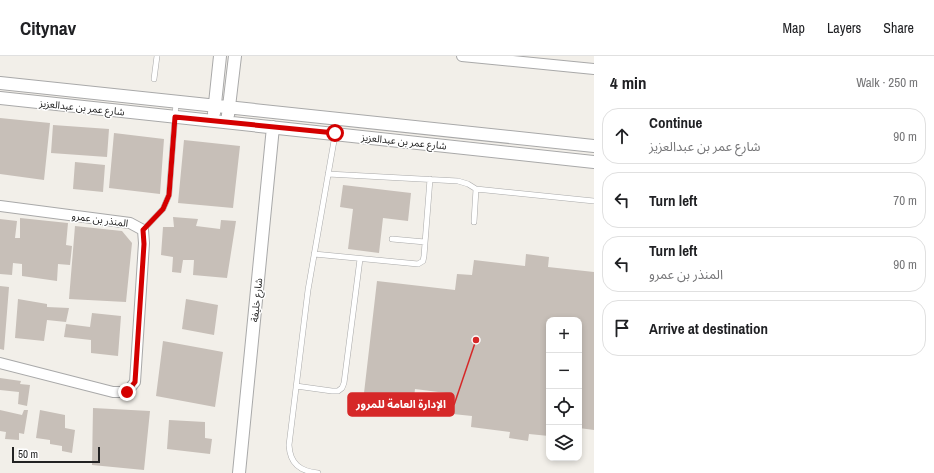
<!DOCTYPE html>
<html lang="en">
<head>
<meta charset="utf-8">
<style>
	:root { --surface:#fff; --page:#f6f6f6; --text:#202124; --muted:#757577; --line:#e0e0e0 }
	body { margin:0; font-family:"Archivo Narrow","Noto Sans Arabic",sans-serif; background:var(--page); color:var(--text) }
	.controls { position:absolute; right:12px; bottom:12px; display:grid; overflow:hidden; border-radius:8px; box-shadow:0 2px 6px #0003 }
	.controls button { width:36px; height:36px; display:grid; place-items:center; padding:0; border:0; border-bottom:1px solid var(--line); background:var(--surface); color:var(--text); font:20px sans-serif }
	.scale { position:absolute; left:12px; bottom:10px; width:88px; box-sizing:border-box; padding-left:4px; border:2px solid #222; border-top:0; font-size:11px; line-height:14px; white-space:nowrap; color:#222; -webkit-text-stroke:3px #fff; paint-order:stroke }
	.stop { position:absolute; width:12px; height:12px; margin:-9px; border:3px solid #d40000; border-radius:50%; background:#fff }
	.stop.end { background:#d40000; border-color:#fff; box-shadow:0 1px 4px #0008 }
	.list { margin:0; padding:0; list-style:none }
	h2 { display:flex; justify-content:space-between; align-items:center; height:52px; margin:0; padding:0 16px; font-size:17px }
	h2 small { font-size:13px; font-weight:400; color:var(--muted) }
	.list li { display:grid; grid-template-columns:26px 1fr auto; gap:12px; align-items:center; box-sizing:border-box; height:56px; margin:0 8px 8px; padding:0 8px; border:1px solid var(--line); border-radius:16px }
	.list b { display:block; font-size:15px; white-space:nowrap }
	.list p { margin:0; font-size:13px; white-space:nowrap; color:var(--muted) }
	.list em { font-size:13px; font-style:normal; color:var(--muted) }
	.icon { flex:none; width:22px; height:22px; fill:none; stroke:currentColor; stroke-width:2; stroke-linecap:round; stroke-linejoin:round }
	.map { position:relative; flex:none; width:594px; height:417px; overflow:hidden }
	header { display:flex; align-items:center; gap:24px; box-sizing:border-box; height:56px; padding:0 20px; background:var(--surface); border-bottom:1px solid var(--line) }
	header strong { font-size:19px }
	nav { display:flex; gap:22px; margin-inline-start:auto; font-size:14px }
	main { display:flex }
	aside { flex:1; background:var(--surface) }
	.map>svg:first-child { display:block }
	.building { fill:#c7bfb8 }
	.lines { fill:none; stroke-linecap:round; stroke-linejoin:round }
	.service-casing { stroke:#a9a9a9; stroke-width:6 }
	.minor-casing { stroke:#a9a9a9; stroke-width:12 }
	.tertiary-casing { stroke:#a9a9a9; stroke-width:14 }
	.service { stroke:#fff; stroke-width:5 }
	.minor { stroke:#fff; stroke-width:10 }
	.tertiary { stroke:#fff; stroke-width:12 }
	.route { stroke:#d40000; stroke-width:5 }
	.labels { text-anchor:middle; stroke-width:3; stroke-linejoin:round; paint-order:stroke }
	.street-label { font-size:10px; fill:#222; stroke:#fff }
	.leader { fill:none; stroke:#d62828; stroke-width:1.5 }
	.callout-dot { fill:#d62828; stroke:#fff; stroke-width:1.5 }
	.callout { fill:#d62828; stroke:#d62828; stroke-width:1.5 }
	.callout-label { font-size:11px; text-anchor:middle; font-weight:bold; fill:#fff }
</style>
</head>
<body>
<header>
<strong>Citynav</strong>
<nav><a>Map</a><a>Layers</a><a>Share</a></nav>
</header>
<main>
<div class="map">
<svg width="594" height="417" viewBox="0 0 594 417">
	<rect width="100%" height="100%" fill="#f2efe9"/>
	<!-- building -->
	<path class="building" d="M0,62L50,67L44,124L0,118Z
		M53,69L109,73L107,101L51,97Z
		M114,77L164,83L160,138L109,132Z
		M184,84L240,90L233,152L178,147Z
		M75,106L105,109L103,136L73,133Z
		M343,129L411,137L408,165L383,162L379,197L348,193L353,153L340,151Z
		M173,161L198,163L196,170L220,173L221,164L236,165L227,222L193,219L194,204H183L181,217L172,216L173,201L161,199L163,171H174Z
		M20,162L68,167L66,189L72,190L70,209L58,208L57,225L22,220V208L13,207L12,219L0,218V163L17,165L15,182H20Z
		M75,170L122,175L132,187L126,246L69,243Z
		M526,198L549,201L548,211L594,216V374L579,372V264H549V380L529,378L528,385L509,382L510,376L471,371L472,360L443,357L446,337L415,333L414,342L364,337L377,225L455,234L457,218L472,219L474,204L525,210Z
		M0,230L9,231L4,294L0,293Z
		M18,243L47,248V251L69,252L66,266L47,264L44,285L15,282Z
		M186,243L218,249L214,279L182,273Z
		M92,257L121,260L118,300L91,297V284L64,281L66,268L90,271Z
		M163,285L223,296L215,351L156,340Z
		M0,322L21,325L20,328L30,329L27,350L18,348L19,336L0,334Z
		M93,352L150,355L144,414L92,409Z
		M0,354L22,359L24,354H28L24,378L19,377V384L5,383L6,376L0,375Z
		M40,354L65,359V372L75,374L72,397L62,395V390L50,388V384L36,382Z
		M169,364L205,366V382L212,383L210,398L167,393Z"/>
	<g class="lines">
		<!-- service casing -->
		<g class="service-casing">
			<path id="service" d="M154,23L157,0
				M328,118L458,125L468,128L476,133L594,145
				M474,166L476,133
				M143,174L163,153L169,139L176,47
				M392,183L425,186
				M314,198L418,208L423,205L424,200L430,123
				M296,330L332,335H338L342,332L344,327L360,203
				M318,417C300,415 290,408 289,389L308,234L335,79"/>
		</g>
		<!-- minor casing -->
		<g class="minor-casing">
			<path id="minor" d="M462,0L594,13
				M0,150L130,167L143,174L144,187L135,326L127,336H113L0,307"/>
		</g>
		<!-- tertiary casing -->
		<g class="tertiary-casing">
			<path id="tertiary" d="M0,27L594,90
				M0,42L594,106
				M214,57L220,0
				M228,59L235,0
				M239,417L273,71"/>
		</g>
		<!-- service -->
		<use href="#service" class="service"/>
		<!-- minor -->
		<use href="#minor" class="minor"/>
		<!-- tertiary -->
		<use href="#tertiary" class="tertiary"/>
	</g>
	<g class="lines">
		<!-- route -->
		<path class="route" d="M127,336L135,326L144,188L143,174L163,153L169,139L175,61L335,77"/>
	</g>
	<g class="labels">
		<!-- street labels -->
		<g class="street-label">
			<text transform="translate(82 51) rotate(6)" y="4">شارع عمر بن عبدالعزيز</text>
			<text transform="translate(404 85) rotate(6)" y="4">شارع عمر بن عبدالعزيز</text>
			<text transform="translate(100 163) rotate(8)" y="4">المنذر بن عمرو</text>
			<text transform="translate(256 244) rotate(-84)" y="4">شارع خليفة</text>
		</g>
	</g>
	<!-- callouts -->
	<path class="leader" d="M476 284L454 349"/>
	<circle class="callout-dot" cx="476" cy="284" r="4"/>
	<rect class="callout" x="348" y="337" width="106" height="23" rx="4"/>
	<g class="callout-label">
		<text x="401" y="352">الإدارة العامة للمرور</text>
	</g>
</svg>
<div class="controls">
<button>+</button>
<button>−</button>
<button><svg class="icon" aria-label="locate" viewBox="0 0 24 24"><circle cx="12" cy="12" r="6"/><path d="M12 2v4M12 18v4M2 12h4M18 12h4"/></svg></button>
<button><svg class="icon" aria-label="layers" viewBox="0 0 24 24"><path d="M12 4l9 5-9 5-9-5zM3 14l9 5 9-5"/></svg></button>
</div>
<div class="scale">50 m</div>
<div class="stop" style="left:335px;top:77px"></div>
<div class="stop end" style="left:127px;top:336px"></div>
</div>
<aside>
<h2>4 min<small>Walk · 250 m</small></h2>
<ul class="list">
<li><svg class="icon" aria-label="ahead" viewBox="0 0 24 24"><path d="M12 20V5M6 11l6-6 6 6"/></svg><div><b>Continue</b><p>شارع عمر بن عبدالعزيز</p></div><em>90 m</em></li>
<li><svg class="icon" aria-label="left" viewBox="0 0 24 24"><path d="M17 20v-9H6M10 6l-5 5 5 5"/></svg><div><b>Turn left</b></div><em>70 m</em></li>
<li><svg class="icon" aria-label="left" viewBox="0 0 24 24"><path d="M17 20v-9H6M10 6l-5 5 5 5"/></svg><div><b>Turn left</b><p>المنذر بن عمرو</p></div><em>90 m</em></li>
<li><svg class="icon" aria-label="arrive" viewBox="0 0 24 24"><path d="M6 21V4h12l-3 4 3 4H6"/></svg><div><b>Arrive at destination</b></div></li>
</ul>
</aside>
</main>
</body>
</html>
